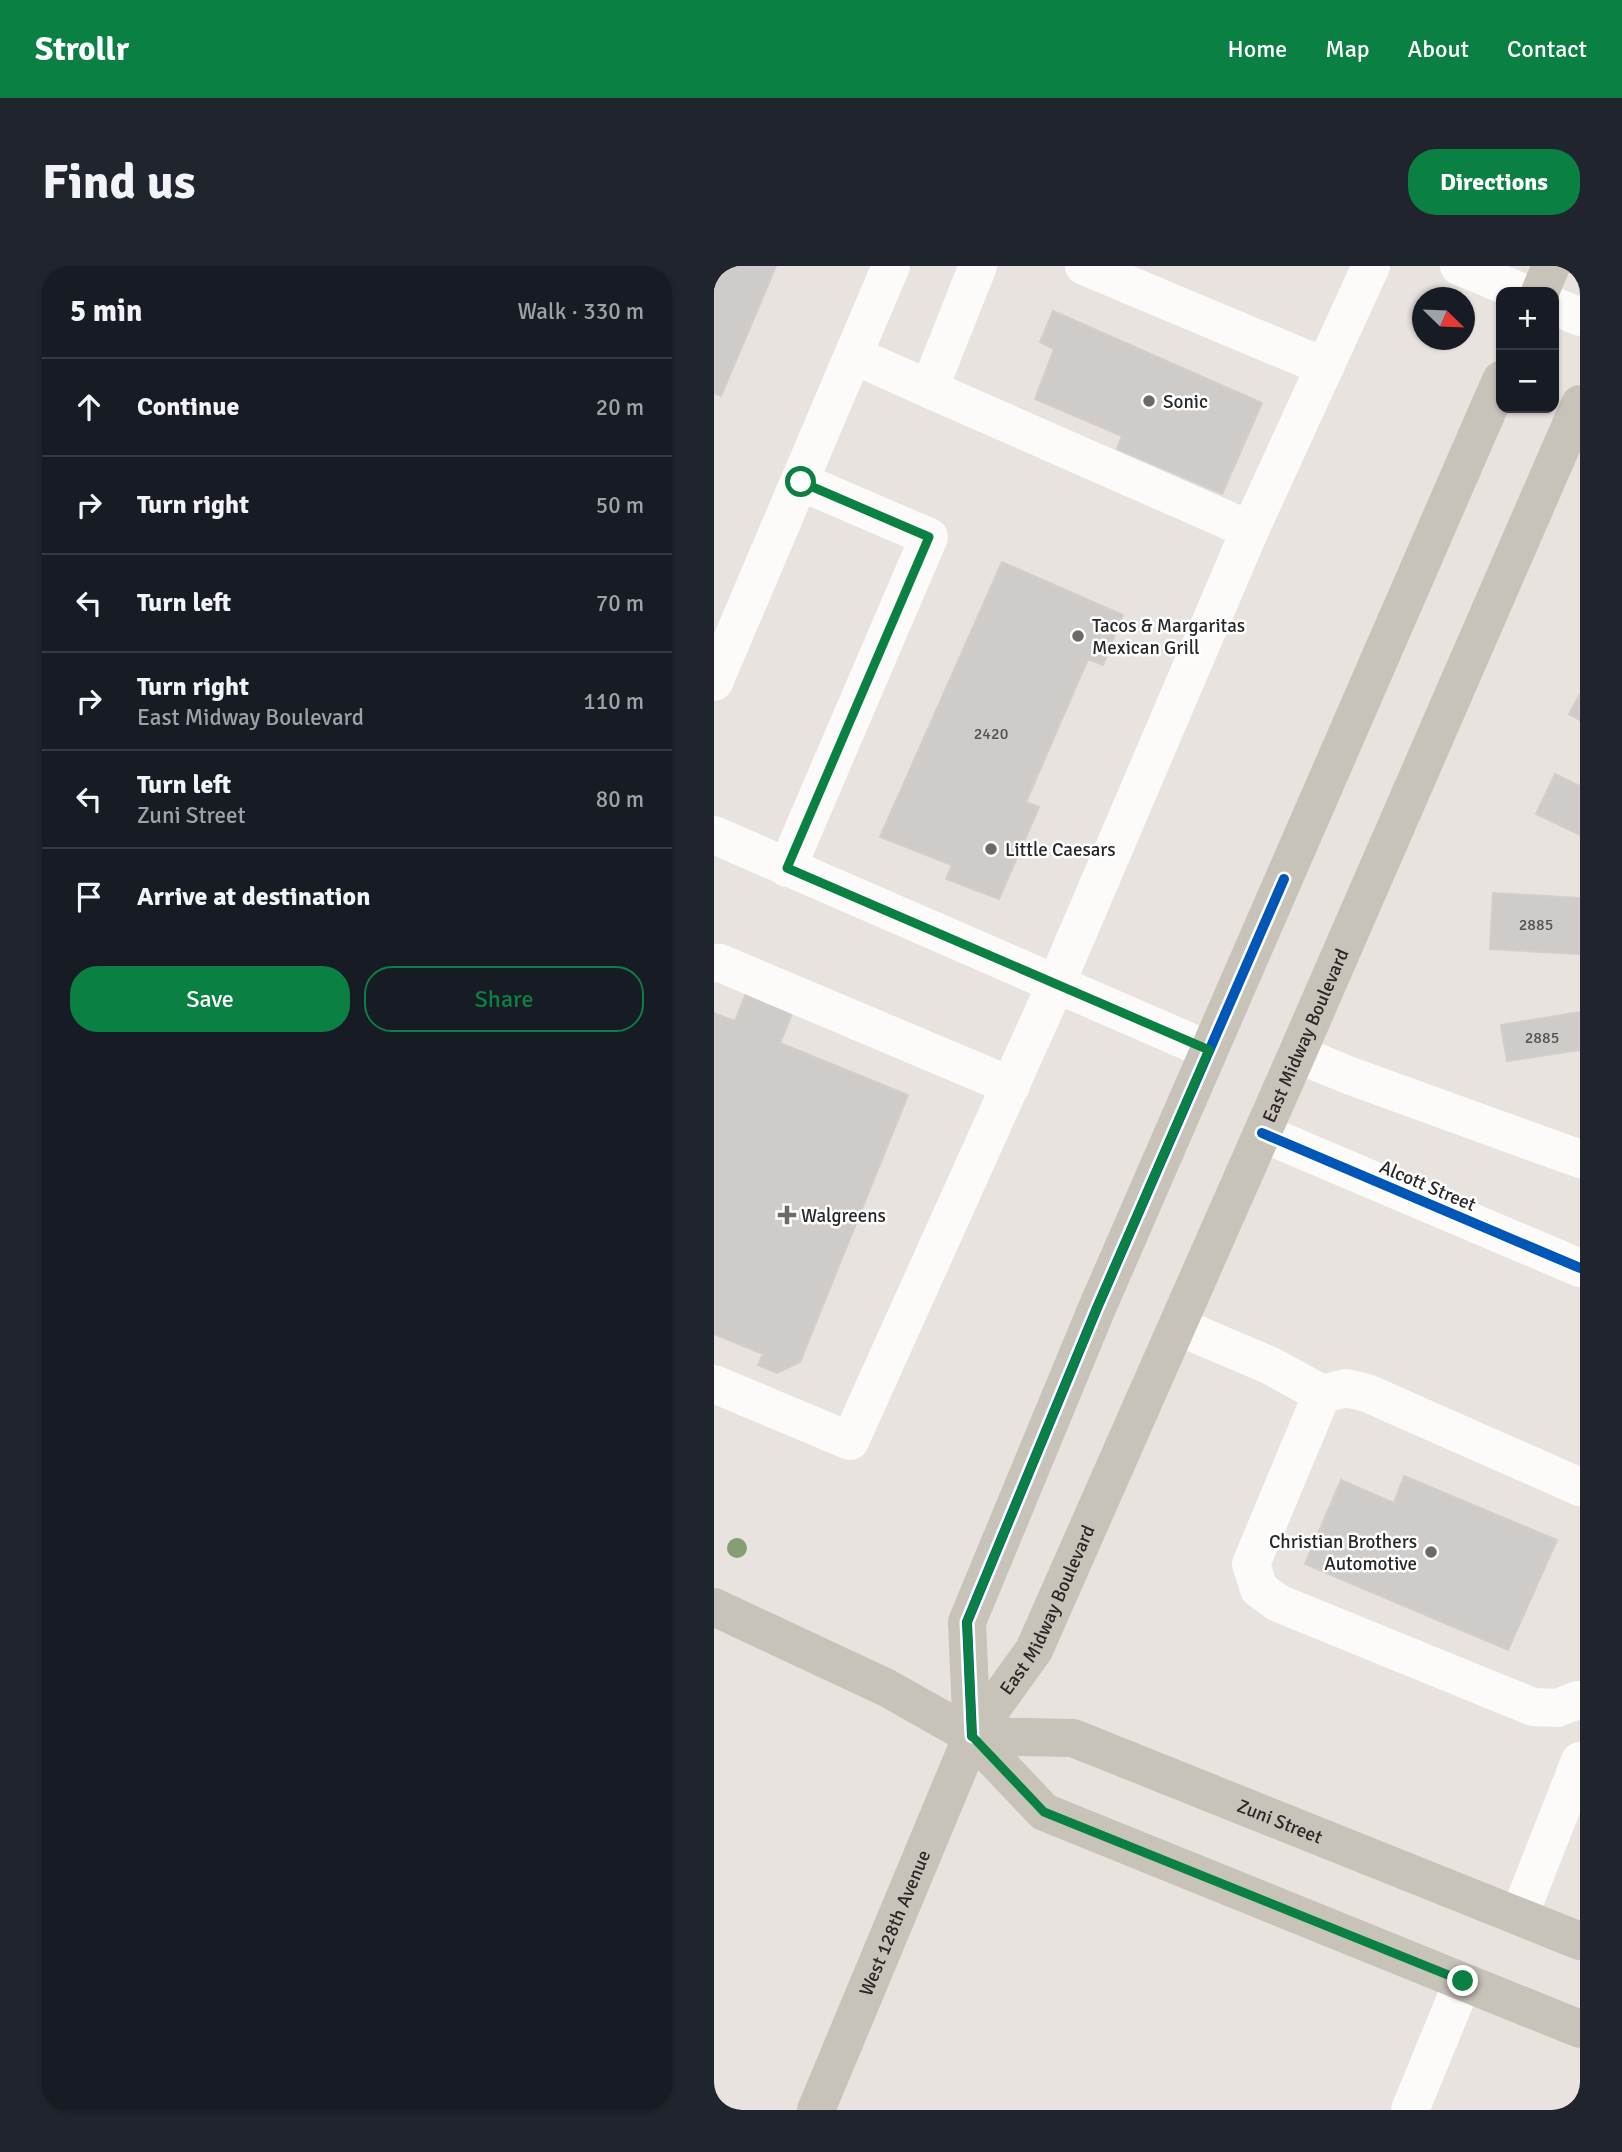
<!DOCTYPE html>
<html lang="en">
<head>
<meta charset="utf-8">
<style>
	:root { --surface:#171b24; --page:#20242c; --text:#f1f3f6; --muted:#9ea1a6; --line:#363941; --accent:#0b8043 }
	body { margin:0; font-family:Signika,sans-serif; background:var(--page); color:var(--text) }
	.controls { position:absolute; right:21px; top:21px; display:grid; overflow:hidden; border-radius:14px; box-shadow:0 2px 5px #0004 }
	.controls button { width:63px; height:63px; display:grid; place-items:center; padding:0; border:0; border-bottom:2px solid var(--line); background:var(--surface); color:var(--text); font:35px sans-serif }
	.compass { position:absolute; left:698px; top:21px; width:63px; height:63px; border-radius:50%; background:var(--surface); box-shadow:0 2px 5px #0004; rotate:113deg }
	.stop { position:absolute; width:21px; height:21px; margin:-16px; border:5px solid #0b8043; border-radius:50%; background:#fff }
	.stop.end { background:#0b8043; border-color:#fff; box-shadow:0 2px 7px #0008 }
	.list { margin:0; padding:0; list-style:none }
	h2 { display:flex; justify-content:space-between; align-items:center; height:91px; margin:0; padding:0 28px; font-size:30px }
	h2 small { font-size:23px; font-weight:400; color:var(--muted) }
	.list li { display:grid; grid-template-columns:46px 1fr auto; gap:21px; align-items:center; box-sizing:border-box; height:98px; padding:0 28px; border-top:2px solid var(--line) }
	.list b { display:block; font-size:26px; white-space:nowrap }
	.list p { margin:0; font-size:23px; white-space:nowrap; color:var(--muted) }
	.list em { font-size:23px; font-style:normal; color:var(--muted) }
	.actions { display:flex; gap:14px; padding:21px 28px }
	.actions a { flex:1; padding:16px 0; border:2px solid var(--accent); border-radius:28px; text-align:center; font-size:24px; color:var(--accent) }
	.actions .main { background:var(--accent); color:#fff }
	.icon { flex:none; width:38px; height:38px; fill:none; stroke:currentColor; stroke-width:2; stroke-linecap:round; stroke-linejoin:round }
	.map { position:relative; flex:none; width:866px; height:1844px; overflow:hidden; border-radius:28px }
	header { display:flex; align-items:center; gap:42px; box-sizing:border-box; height:98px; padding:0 35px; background:var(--accent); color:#fff }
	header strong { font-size:33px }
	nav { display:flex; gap:38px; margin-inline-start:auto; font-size:24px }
	.intro { display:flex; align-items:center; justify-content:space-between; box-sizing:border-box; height:168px; padding:0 42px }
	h1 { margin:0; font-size:49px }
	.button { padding:18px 32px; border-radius:28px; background:var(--accent); color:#fff; font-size:24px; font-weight:700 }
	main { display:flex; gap:42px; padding:0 42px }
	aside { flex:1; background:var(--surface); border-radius:28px; box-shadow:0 2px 5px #0004 }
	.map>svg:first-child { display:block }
	.building { fill:#cfcbc8; stroke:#d2cecb; stroke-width:2 }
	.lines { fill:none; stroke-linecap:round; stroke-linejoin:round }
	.minor { stroke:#fcfbfa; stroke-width:38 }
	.major { stroke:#c8c3b9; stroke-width:38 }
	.cycleway-casing { stroke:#fff; stroke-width:15 }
	.cycleway { stroke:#0057b8; stroke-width:10 }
	.tree { fill:#879d73 }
	.route { stroke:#0b8043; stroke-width:9 }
	.poi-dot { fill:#6c6a68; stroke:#fff; stroke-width:2.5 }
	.labels { text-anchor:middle; stroke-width:5; stroke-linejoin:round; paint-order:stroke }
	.number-label { font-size:16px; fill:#535252 }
	.poi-label { font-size:19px; fill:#292929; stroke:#fff; text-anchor:start }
	.street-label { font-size:19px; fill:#292929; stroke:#fff }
</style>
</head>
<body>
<header>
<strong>Strollr</strong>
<nav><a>Home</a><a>Map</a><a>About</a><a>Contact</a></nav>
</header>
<div class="intro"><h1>Find us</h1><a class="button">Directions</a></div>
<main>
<aside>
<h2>5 min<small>Walk · 330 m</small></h2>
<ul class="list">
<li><svg class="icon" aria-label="ahead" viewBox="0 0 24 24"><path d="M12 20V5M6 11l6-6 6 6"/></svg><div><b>Continue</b></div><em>20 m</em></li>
<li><svg class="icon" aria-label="right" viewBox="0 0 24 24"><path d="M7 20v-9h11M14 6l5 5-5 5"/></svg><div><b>Turn right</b></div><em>50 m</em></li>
<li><svg class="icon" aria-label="left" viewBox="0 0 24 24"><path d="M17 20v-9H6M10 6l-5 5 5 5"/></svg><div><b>Turn left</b></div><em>70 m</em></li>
<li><svg class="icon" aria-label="right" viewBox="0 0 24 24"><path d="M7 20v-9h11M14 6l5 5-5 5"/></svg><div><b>Turn right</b><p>East Midway Boulevard</p></div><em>110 m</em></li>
<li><svg class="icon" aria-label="left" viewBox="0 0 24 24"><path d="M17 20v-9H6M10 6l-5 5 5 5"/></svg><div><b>Turn left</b><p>Zuni Street</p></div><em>80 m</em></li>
<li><svg class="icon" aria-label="arrive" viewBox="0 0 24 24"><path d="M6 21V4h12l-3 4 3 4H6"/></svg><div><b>Arrive at destination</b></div></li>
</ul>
<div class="actions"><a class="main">Save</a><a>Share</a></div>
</aside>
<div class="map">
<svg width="866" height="1844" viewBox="0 0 866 1844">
	<rect width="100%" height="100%" fill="#e8e3de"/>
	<!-- building -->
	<path class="building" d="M0,0H62L7,130L0,127Z
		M339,45L548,137L508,228L403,183L408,170L321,133L340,83L326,76Z
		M288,296L409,349L389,399L374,393L312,536L325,541L285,633L232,613L238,599L166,571Z
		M866,428V454L855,448Z
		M841,508L866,520V569L822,548Z
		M779,627L866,632V688L776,683Z
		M42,702L89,721L66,777L194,829L86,1096L63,1107L44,1099L49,1088L0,1068V747L21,755Z
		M866,746V784L793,795L787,759Z
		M690,1210L843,1274L794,1384L591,1298L627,1214L680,1237Z"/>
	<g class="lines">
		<!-- minor -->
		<path class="minor" d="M264,0L215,123L536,264
			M370,0L611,101
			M745,0L807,26
			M840,40L866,51
			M139,89L215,123
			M0,416L177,0
			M0,569L494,784
			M73,602L215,271L87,216
			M0,697H6L297,820
			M583,788L634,809L866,893
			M548,867L866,1002
			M463,1060L555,1099L608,1128L632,1122L653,1127L866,1221
			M0,1118L136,1175L342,718L536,264L657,0
			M608,1128L537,1298L545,1323L564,1337L819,1441L843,1442L864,1434
			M805,1650L866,1495
			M696,1844L749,1715"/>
		<!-- major -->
		<g class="major">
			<path d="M826,26L837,0"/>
			<path d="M0,1341L173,1422L258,1470L330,1546L866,1763"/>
			<path d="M258,1470L253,1356L383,1042L787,114"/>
			<path id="s1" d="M258,1470L359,1472L866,1675"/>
			<path id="s2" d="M102,1844L258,1470L320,1384L583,788L866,138"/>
		</g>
		<!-- cycleway casing -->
		<g class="cycleway-casing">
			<path id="cycleway" d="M548,867L866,1002
				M258,1470L253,1356L383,1042L570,613"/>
		</g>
		<!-- cycleway -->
		<use href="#cycleway" class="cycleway"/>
	</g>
	<!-- trees -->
	<circle class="tree" cx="23" cy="1282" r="10"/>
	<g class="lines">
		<!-- route -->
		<path class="route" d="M87,216L215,271L73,602L495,784L383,1042L253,1356L258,1470L330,1546L749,1715"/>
	</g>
	<!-- markers -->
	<g class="poi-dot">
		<circle cx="435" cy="135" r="7"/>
		<circle cx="364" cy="370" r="7"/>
		<circle cx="277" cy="583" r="7"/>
		<path d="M69.5 938.5h7v7h7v7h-7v7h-7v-7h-7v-7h7z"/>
		<circle cx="717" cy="1286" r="7"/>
	</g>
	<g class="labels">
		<!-- number labels -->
		<g class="number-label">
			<text x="277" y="473">2420</text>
			<text x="822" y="664">2885</text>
			<text x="828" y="777">2885</text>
		</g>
		<!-- poi labels -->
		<g class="poi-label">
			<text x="449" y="142">Sonic</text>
			<text x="378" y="366">Tacos &amp; Margaritas<tspan x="378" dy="22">Mexican Grill</tspan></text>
			<text x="291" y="590">Little Caesars</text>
			<text x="87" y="956">Walgreens</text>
			<text x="703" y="1282" text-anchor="end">Christian Brothers<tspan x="703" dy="22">Automotive</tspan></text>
		</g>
		<!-- street labels -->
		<g class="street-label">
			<text dy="7" stroke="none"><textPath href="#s2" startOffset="1183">East Midway Boulevard</textPath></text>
			<text transform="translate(714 919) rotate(23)" y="7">Alcott Street</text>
			<text dy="7" stroke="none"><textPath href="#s2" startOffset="553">East Midway Boulevard</textPath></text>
			<text dy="7" stroke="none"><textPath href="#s1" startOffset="324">Zuni Street</textPath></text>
			<text dy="7" stroke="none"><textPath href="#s2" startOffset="203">West 128th Avenue</textPath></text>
		</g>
	</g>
</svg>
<div class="controls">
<button>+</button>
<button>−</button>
</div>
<svg class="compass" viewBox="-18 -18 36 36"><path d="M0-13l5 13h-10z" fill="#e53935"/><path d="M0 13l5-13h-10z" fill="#9ea1a6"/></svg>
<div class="stop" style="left:87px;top:216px"></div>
<div class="stop end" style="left:749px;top:1715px"></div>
</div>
</main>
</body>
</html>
